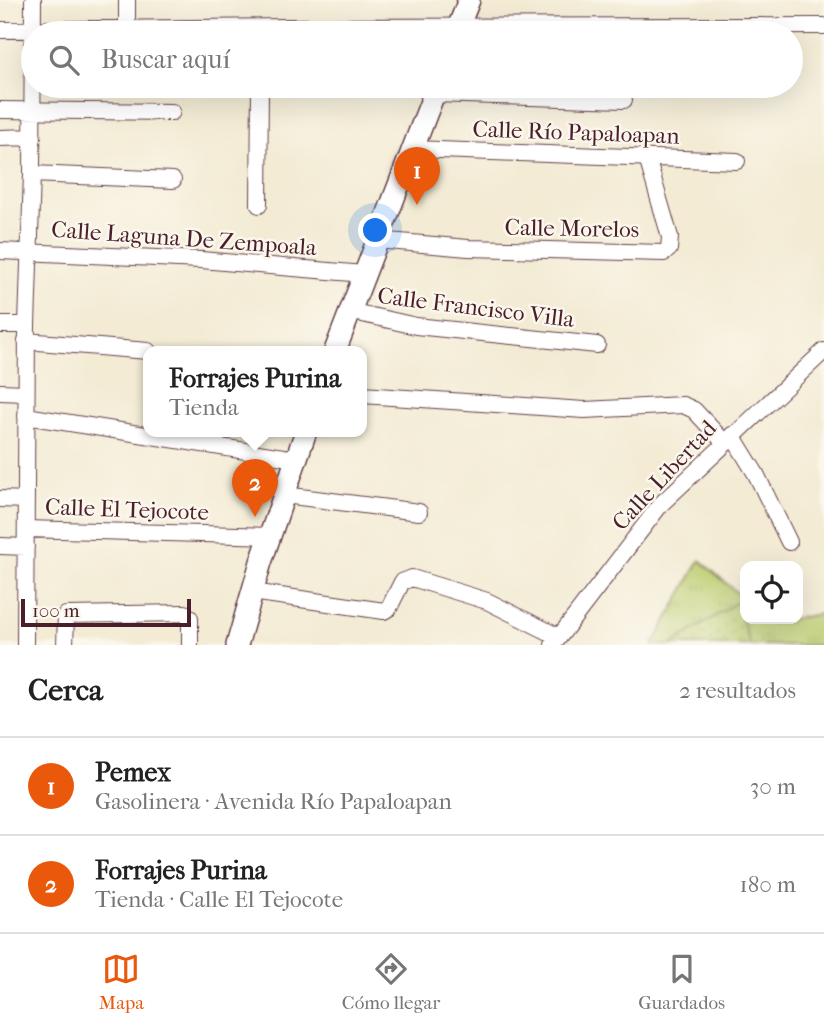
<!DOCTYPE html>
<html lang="es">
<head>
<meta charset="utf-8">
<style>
	:root { --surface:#fff; --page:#f2f2f2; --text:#222; --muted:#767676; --line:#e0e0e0; --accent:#ea580c }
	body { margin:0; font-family:"IM FELL French Canon",serif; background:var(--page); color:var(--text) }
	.controls { position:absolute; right:21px; bottom:21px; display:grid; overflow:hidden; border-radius:14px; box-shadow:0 7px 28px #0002 }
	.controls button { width:63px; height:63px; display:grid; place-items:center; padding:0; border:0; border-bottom:2px solid var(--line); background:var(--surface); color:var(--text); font:35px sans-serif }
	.scale { position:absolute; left:21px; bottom:18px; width:170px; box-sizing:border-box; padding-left:7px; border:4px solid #4a1f2b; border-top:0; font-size:19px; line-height:24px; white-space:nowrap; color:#4a1f2b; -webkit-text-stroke:5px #fbf7ec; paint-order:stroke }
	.you { position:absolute; left:376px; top:231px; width:24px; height:24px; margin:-18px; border:5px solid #fff; border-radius:50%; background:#1a73e8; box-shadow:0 0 0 10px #1a73e833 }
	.badge { display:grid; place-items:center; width:46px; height:46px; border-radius:50%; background:var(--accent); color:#fff; font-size:23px; font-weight:700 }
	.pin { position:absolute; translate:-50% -58px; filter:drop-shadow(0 2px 4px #0008) }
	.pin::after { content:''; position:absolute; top:37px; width:24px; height:21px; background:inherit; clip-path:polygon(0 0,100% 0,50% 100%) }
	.popup { position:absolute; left:143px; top:346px; width:224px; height:91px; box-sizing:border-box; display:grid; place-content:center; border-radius:14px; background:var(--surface); filter:drop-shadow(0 2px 5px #0005); font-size:23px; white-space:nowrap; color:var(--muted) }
	.popup b { font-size:26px; color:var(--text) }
	.popup::after { content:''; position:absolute; left:50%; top:100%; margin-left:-14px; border:14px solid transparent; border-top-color:var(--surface) }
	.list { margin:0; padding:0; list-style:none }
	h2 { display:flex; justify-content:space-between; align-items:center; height:91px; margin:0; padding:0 28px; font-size:30px }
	h2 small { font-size:23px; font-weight:400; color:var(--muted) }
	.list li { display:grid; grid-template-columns:46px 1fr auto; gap:21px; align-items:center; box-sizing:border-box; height:98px; padding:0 28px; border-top:2px solid var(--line) }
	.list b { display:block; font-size:26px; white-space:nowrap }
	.list p { margin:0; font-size:23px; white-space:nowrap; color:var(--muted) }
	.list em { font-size:23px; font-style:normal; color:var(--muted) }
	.icon { flex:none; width:38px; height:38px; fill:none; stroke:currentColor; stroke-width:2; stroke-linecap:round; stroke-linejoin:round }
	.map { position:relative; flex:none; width:824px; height:645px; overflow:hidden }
	.search { position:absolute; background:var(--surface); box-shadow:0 7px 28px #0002; left:21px; right:21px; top:21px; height:77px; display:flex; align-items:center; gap:18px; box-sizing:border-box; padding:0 24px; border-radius:38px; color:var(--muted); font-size:26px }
	.sheet { height:287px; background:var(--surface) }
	nav { display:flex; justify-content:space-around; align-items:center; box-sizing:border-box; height:98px; border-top:2px solid var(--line); background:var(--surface); font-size:19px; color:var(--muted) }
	nav a { display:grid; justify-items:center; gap:4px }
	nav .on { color:var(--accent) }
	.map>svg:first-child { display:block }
	.grass { fill:url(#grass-tufts); stroke:#83764e; stroke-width:2 }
	.park { fill:url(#park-dots); stroke:#83764e; stroke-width:2 }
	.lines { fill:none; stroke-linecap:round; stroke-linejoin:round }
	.minor-casing { stroke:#633e44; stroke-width:18 }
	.major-casing { stroke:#633e44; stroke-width:24 }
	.minor { stroke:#fff; stroke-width:16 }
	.major { stroke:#fff; stroke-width:21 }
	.labels { text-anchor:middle; stroke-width:5; stroke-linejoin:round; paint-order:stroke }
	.street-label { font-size:23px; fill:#4a1f2b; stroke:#fbf7ec }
</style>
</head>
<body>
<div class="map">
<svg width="824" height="645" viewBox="0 0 824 645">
	<defs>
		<pattern id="grass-tufts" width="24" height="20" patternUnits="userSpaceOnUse" patternTransform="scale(1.75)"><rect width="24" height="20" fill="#bccd70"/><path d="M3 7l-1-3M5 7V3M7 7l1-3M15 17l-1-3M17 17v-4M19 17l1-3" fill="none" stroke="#a3b061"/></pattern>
		<pattern id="park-dots" width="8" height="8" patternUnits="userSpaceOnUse" patternTransform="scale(1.75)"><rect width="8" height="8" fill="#bccd70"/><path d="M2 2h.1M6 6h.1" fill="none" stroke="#a3b061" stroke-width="1.8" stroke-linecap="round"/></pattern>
	</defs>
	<rect width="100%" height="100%" fill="#fbf7ec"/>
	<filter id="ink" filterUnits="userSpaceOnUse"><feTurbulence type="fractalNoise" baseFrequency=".0143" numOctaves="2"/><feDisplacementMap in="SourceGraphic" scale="14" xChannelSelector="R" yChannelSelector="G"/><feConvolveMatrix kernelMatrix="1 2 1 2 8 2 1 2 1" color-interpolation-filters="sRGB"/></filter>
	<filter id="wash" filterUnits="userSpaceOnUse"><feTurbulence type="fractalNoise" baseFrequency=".00686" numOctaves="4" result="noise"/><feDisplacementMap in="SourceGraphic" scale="28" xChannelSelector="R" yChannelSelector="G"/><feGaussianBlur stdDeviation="1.57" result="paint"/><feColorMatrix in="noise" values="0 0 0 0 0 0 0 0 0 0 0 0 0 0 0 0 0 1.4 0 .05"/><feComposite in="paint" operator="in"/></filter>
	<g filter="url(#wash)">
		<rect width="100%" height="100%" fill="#f3ebd4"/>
		<!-- grass -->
		<path class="grass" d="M700,560L745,600V619H767L772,623L824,613V645H653Z"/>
		<!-- park -->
		<path class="park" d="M737,602L750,645H671Z"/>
	</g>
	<g filter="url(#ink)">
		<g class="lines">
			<!-- minor casing -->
			<g class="minor-casing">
				<path id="minor" d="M127,29V0
					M0,30L288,27L824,26
					M434,94L624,100
					M0,110L172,112
					M0,138L33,137
					M413,149L737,161
					M32,174L173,180
					M259,205L260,86
					M377,240L468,248L664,253L669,249L670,237L647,158
					M0,251L201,260L364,274
					M349,311L416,326L597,345
					M0,325H27
					M26,341L148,351
					M0,392L26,393
					M362,395L584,410L683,405L694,410L725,443
					M26,416L296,459
					M732,435L756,474L789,542
					M284,495L419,512
					M0,499L26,500
					M26,529L270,536
					M0,546L26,547
					M252,592L384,611L389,608L402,582L412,578L487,601L559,637
					M25,645L27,325L32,174L33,0
					M65,645L66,615L185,613L190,618V645
					M553,645L661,504L824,351"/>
			</g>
			<!-- major casing -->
			<g class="major-casing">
				<path id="major" d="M456,33L469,0
					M335,351L437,86
					M237,645L261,562L306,431"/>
			</g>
			<!-- minor -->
			<use href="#minor" class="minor"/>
			<!-- major -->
			<use href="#major" class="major"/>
		</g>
	</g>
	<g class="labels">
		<!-- street labels -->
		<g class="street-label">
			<text transform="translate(576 132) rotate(2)" y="8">Calle Río Papaloapan</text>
			<text transform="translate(572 228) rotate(1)" y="8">Calle Morelos</text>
			<text transform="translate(184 238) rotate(4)" y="8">Calle Laguna De Zempoala</text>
			<text transform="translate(476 307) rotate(7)" y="8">Calle Francisco Villa</text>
			<text transform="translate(664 475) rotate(-47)" y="8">Calle Libertad</text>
			<text transform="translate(127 509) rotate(2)" y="8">Calle El Tejocote</text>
		</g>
	</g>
</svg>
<div class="controls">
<button><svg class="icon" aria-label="locate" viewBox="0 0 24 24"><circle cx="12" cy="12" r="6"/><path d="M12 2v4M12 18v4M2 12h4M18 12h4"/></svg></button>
</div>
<div class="scale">100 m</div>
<div class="you"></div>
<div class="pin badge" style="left:417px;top:205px">1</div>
<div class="pin badge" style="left:255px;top:517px">2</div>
<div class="popup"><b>Forrajes Purina</b>Tienda</div>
<div class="search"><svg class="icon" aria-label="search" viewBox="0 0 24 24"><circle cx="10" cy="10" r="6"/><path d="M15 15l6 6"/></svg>Buscar aquí</div>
</div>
<section class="sheet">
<h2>Cerca<small>2 resultados</small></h2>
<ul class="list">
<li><span class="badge">1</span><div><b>Pemex</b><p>Gasolinera · Avenida Río Papaloapan</p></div><em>30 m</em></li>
<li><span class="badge">2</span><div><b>Forrajes Purina</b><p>Tienda · Calle El Tejocote</p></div><em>180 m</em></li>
</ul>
</section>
<nav>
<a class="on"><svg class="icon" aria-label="map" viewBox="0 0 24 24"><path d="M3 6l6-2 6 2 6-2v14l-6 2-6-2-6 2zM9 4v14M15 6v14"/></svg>Mapa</a>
<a><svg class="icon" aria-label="directions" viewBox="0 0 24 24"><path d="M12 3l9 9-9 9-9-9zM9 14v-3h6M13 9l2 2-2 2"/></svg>Cómo llegar</a>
<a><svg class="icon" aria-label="saved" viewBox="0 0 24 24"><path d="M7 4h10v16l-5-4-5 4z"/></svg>Guardados</a>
</nav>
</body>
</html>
